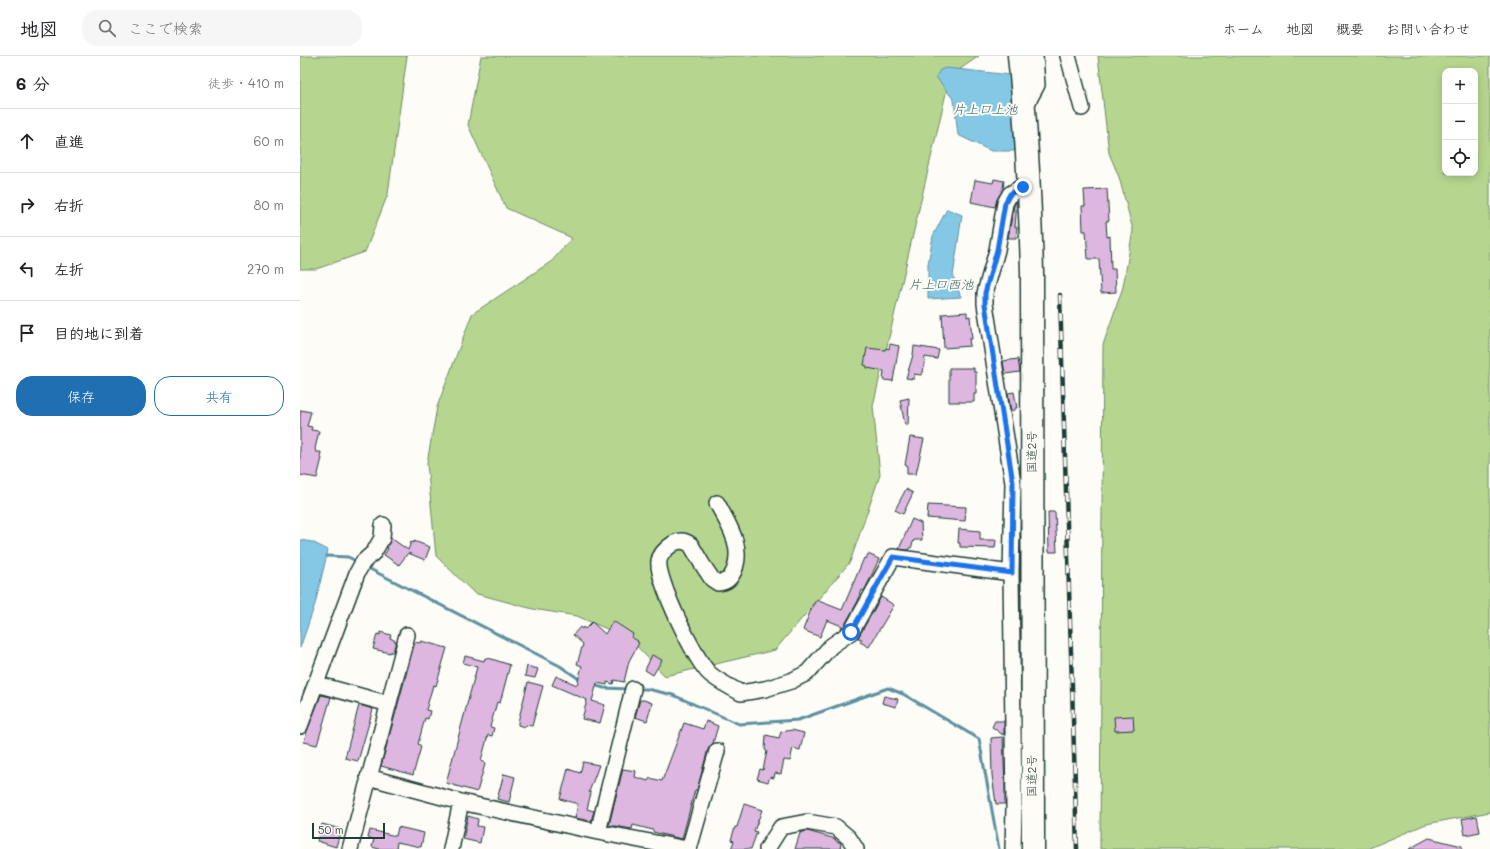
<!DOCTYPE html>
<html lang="ja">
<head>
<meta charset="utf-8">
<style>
	:root { --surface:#fff; --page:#f6f6f6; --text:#202124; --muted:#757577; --line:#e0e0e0; --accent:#1f6fb2 }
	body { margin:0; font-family:Mali,"Klee One",sans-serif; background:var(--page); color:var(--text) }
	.controls { position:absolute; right:12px; top:12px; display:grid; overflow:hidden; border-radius:8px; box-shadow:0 2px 10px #0003 }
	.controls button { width:36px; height:36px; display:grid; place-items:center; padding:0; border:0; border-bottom:1px solid var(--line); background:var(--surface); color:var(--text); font:20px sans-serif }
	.scale { position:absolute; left:12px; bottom:10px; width:73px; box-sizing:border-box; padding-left:4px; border:2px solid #1f3d34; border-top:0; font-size:11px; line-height:14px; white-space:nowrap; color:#1f3d34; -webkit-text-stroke:3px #fdfcf7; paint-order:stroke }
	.stop { position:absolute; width:12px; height:12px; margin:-9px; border:3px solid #1a73e8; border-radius:50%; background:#fff }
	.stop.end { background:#1a73e8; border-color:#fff; box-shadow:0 1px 4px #0008 }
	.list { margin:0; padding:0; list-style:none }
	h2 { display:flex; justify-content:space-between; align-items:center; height:52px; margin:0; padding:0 16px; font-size:17px }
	h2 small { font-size:13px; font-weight:400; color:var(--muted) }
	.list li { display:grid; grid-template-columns:26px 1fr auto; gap:12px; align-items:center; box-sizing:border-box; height:64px; padding:0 16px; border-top:1px solid var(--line) }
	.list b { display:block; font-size:15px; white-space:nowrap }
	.list em { font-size:13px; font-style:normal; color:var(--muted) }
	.actions { display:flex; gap:8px; padding:12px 16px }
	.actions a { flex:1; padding:9px 0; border:1px solid var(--accent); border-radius:16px; text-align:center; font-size:14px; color:var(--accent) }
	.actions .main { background:var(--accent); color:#fff }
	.icon { flex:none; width:22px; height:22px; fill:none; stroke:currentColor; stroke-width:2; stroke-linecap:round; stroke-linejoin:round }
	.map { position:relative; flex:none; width:1190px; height:793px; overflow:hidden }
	header { display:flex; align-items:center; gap:24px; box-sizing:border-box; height:56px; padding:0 20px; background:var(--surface); border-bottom:1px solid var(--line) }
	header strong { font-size:19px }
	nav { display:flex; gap:22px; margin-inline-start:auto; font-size:14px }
	.search { width:280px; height:36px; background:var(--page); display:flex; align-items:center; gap:10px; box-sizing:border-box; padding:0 14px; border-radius:16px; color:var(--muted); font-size:15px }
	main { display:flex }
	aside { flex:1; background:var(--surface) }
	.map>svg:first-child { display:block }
	.green { fill:#b6d690; stroke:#6a8a62; fill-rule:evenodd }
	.water { fill:#85c8e6; stroke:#5c909f }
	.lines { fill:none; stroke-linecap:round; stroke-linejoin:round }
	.stream { stroke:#5c909f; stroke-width:3 }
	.building { fill:#ddb7e0; stroke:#1f3d34 }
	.minor-casing { stroke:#1f3d34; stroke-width:18 }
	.highway-casing { stroke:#1f3d34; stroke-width:25 }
	.minor { stroke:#fdfcf7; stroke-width:15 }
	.highway { stroke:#fdfcf7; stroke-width:22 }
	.rail-casing { stroke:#1f3d34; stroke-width:4.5 }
	.rail { stroke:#fdfcf7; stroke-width:3; stroke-dasharray:9; stroke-linecap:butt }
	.route { stroke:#1a73e8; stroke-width:5 }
	.labels { text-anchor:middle; stroke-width:4; stroke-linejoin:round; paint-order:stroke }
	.street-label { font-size:12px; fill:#1f3d34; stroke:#fdfcf7 }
	.water-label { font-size:13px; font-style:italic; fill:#386060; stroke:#fdfcf7 }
</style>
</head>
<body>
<header>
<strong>地図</strong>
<div class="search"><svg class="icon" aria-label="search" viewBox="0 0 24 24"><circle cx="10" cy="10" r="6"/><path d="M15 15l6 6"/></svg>ここで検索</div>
<nav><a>ホーム</a><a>地図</a><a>概要</a><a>お問い合わせ</a></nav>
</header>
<main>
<aside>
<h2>6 分<small>徒歩 · 410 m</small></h2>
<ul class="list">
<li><svg class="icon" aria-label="ahead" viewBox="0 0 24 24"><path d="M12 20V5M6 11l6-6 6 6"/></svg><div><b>直進</b></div><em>60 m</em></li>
<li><svg class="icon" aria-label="right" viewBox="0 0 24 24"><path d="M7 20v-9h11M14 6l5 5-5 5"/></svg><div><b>右折</b></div><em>80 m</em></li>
<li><svg class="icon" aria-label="left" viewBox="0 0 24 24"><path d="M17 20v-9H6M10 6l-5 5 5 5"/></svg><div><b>左折</b></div><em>270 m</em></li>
<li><svg class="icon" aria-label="arrive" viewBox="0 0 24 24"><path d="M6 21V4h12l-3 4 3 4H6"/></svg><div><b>目的地に到着</b></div></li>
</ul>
<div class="actions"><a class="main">保存</a><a>共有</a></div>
</aside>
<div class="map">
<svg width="1190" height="793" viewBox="0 0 1190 793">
	<rect width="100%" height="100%" fill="#fdfcf7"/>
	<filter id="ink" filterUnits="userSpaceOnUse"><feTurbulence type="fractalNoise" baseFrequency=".025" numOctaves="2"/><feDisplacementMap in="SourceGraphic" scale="8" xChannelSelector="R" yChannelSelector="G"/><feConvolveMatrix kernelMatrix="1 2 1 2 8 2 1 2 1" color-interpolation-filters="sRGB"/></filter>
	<g filter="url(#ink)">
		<!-- green -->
		<path class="green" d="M0,0H107L88,138L65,196L16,213H0Z
			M181,0H679L650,20L573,350L580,419L550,506L475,594L365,620L330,583L277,560L233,553L174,537L136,500L127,407L137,351L172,258L252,205L272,182L206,152L168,69Z
			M798,0H1190V756L1126,768L1067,793H800L803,289L823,231L833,174L819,121L809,97ZM1145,15H1175V117H1145Z"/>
		<!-- water -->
		<path class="water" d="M646,12L711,19L717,89L714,95H691L658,79L654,44L636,21L640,14Z
			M647,153L662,159L653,220L661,241L628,243V208L633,180Z
			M0,484L12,486L28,494L15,548L0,592Z"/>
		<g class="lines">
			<!-- stream -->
			<path class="stream" d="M27,500L48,501L58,506
				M66,511L260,610L282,625
				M293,629L304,632L329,633
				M336,633H347L373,639L439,668L498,664L588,632L603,638L679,683L699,793"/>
		</g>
		<!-- building -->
		<path class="building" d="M694,123L704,125L703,133L697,143L695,151L671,146L675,124L693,127Z
			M807,133L809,165H806L807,181L810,180L811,213H815L816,236L801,237L799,203H788L786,175H783L782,150H785L784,134Z
			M717,144L715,171H717L716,182H708L714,150Z
			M667,256V261L670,260L672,283H669L670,290L644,292L642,258Z
			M590,288L599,290L593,325L583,324L584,315L567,312V310L564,309L567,292L585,294L586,292L589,293Z
			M614,290L639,294L637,303L625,301L623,317H622L621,319L614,318V323L606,322L613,299Z
			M718,303L720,316L705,318L703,305Z
			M649,312H674V316H676V338H674V346H649Z
			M714,336L717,352H715V354L711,355L708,337Z
			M609,342L608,369H605L600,344Z
			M1,354L11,356L7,370L12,371L11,374L19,375L15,393L16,396H21L20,402H22L17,422L0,419V360Z
			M610,381L624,383L616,418H607V410L605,409Z
			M606,433L613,437L603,458L595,454Z
			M628,449L666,451L665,465L627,462Z
			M748,456H755L757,496H749Z
			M612,463L621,467L622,484H614L611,492H609L608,494L599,493Z
			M659,473L680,475V484H696L695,492L660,491V487H658Z
			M91,482L108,494L111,486L114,487V485L130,491L125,504L108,497L99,509L84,499L88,493L87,492Z
			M568,498L579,503L568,527L564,535L562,534L558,545L544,570L541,572L542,570L527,564L520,581L503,574L513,548H514L516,544L542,554L564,502L566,503Z
			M581,541L594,549L569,591L560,586L562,583L558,582Z
			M313,565L333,578L331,581L338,585L337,586L339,587L329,605L324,626L314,624L313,628L307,626V629L297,627L292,645L305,649L300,667L282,663L287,644L252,629L256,620L277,629L282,610L277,608L283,588L273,579L280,571L282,573L283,571L285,573L292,566L305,578Z
			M80,576L91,579L90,582L96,585L93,596H90V597L73,593L77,578L80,579Z
			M121,585L147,592L136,630L133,629L126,654L130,655L128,663L125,662L118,688L120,689L121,691L113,719L81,710L115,586L120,587Z
			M352,599L362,604L353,619L345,614Z
			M165,600L184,605L185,602L192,603L210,609L200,647L197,646L190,671L194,672L192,680L188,679L181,705L184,706L185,708L177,736L146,727L177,611L163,607Z
			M227,610L238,613L235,622L225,620Z
			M228,626L243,630L232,670L226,669L225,671L218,669V666Z
			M21,639L31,641L17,689L4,686L7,675Z
			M584,640L598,643L596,651L582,647Z
			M340,644H344L352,647L347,665L335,661Z
			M59,649L73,653L58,705L45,702Z
			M833,660L834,674L815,675L814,661Z
			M406,665L418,670L413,687L408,693L397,734H395L382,783L353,776V774L333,769L332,773L309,769L323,713L336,715L335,721L348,725L350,722L362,725L384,667L403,673Z
			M695,665H704V678L703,677V679L692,671Z
			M492,674L504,677L500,694L493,692L490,705L484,704L481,718L475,717L474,722L470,721L468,726L457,723L460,713L463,714L467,695L465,694L466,679L479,682L481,676Z
			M703,681L705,731V748H696L692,719L691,682Z
			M283,706L299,709L289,736L291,737L287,753L294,755L291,765L275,762L278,748L260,743L268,713L280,717Z
			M204,718L215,721L209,746L197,743Z
			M444,748L462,754L454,775L457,776L451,793H431L434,785L431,784L435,771H437Z
			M168,760L178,763L177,770L183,771L180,787L163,783Z
			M1177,760L1180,776L1165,779L1162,763Z
			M22,768L41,773L36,791L17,785Z
			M98,771L124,777L121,791L97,786L96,793H79L72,791L74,783L68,782L70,774L96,780Z
			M507,775L536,783L535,784L541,787L540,793H495L500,777Z
			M1129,782L1162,790V793H1109Z"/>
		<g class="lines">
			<!-- minor casing -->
			<g class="minor-casing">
				<path id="minor" d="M768,0L782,52
					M725,51L737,29L735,0
					M417,447C428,468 444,490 434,515C430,523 427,526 418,527L412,523L402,508L391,489C386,485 380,484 374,487C368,491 360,497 359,505C356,523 396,606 410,618C419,626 431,631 441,637L465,633L491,625L507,617L531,590L551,576L593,501L711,517
					M16,628L89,648
					M0,670L57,517L63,506L74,496L82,482L83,469
					M68,721L161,746
					M298,776L333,633
					M50,793L107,579
					M151,793L161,746L298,776L387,793
					M389,793L417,695
					M467,793L481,771L507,766L536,771L549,782L556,793
					M713,793L714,750L711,517L713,427L685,248V237L697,194L705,147L710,138L720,132L729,129"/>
			</g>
			<!-- highway casing -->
			<g class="highway-casing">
				<path id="highway" d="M719,0C727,72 730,144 732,216L733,793"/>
			</g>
			<!-- minor -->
			<use href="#minor" class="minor"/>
			<!-- highway -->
			<use href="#highway" class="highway"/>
			<!-- rail casing -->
			<g class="rail-casing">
				<path id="rail" d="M760,239L777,793"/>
			</g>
			<!-- rail -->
			<use href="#rail" class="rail"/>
		</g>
	</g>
	<g class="lines" filter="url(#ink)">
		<!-- route -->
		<path class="route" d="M551,576L593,501L712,517L713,427L685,248V237L697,194L705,147L710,138L723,131"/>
	</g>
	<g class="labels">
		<!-- street labels -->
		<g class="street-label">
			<text transform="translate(732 396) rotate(-90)" y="4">国道2号</text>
			<text transform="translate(732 720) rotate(-90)" y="4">国道2号</text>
		</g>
		<!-- water labels -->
		<g class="water-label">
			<text x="685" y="58">片上口上池</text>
			<text x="641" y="233">片上口西池</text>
		</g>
	</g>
</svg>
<div class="controls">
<button>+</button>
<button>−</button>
<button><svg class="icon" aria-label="locate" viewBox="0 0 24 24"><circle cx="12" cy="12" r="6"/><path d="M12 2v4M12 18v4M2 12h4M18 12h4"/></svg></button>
</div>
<div class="scale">50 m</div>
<div class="stop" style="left:551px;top:576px"></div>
<div class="stop end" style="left:723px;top:131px"></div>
</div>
</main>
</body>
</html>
